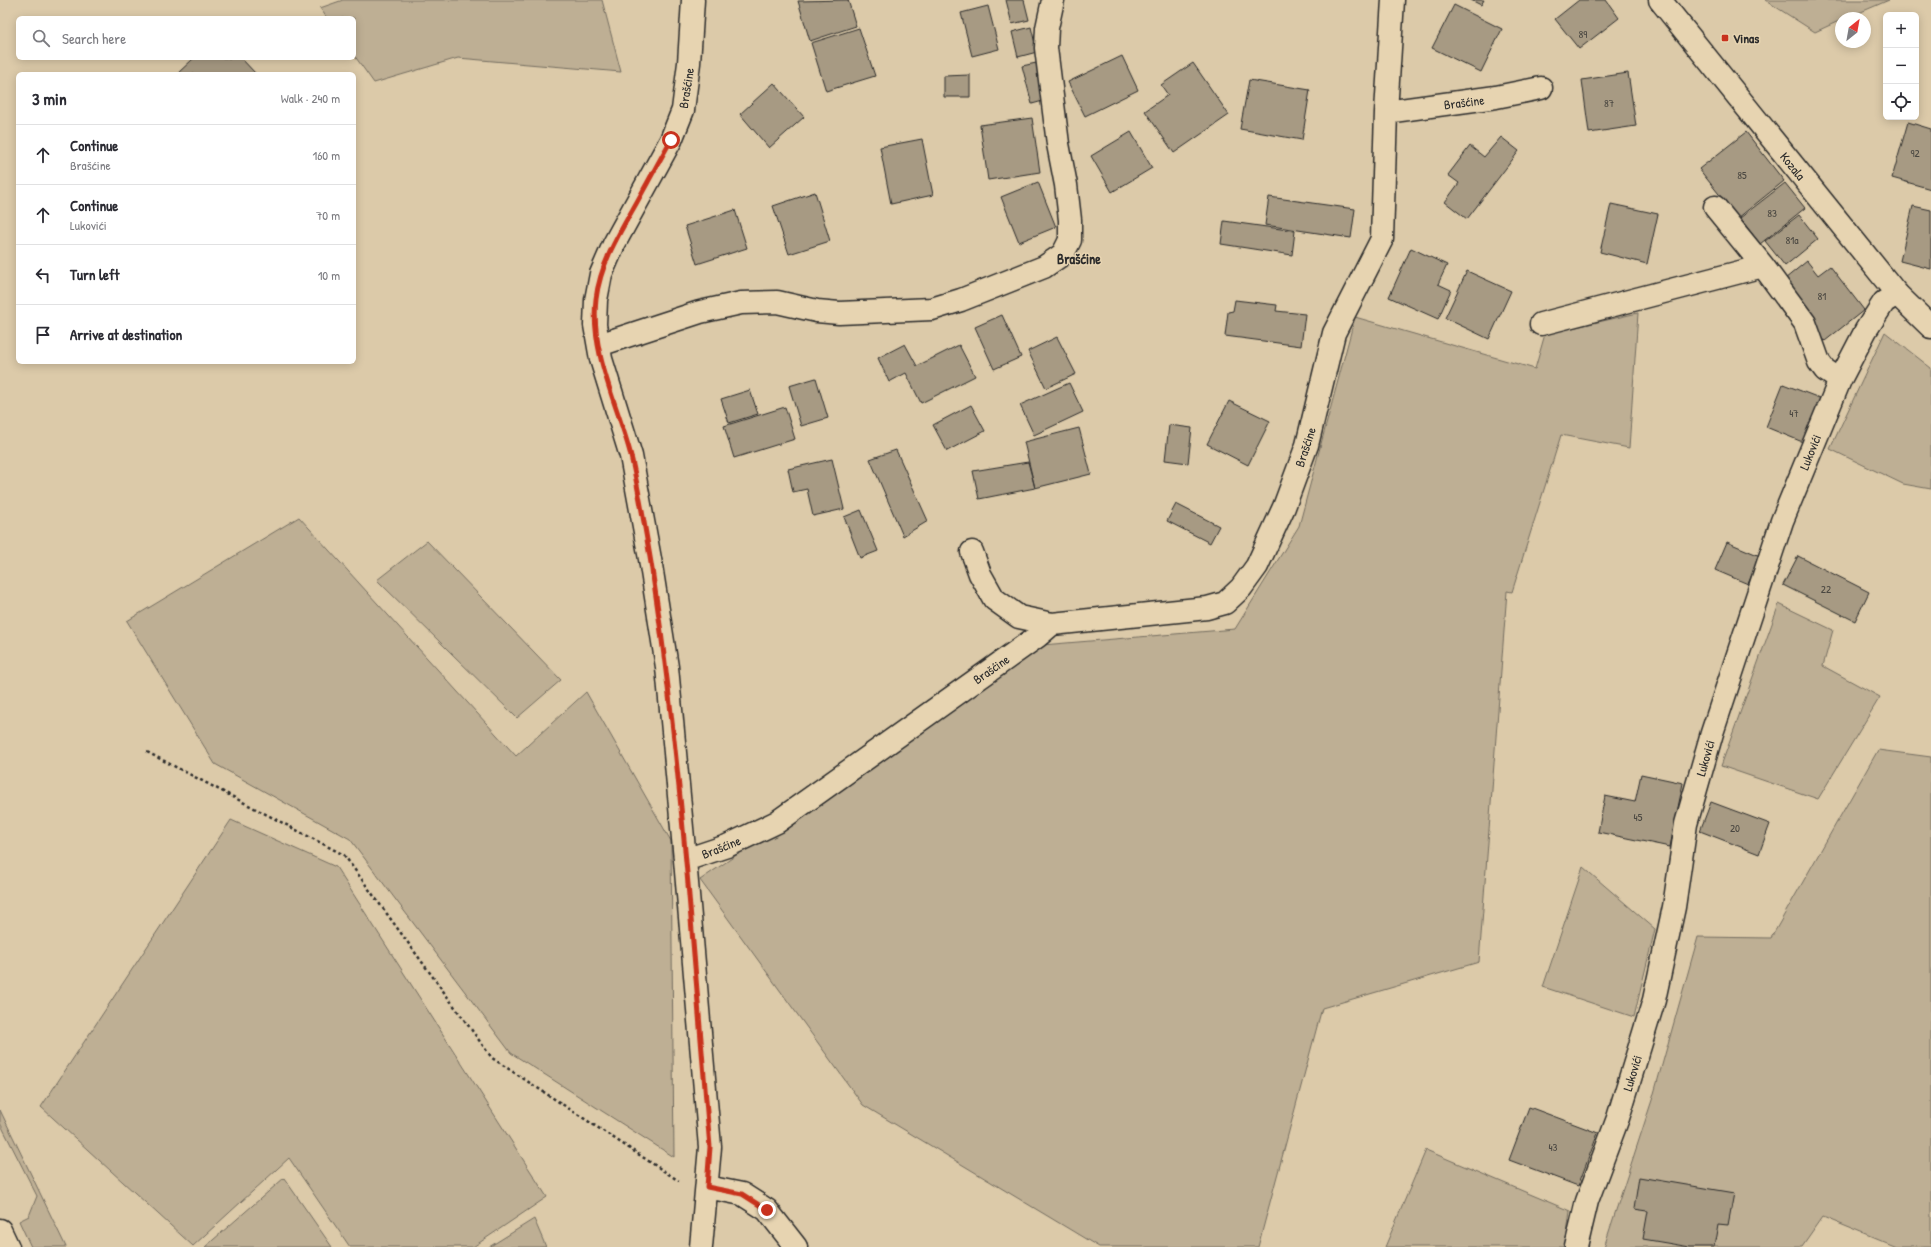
<!DOCTYPE html>
<html lang="en">
<head>
<meta charset="utf-8">
<style>
	:root { --surface:#fff; --page:#f7f7f7; --text:#2b2b33; --muted:#7c7c81; --line:#e1e1e2 }
	body { margin:0; font-family:"Patrick Hand",sans-serif; background:var(--page); color:var(--text) }
	.controls { position:absolute; right:12px; top:12px; display:grid; overflow:hidden; border-radius:6px; box-shadow:0 2px 10px #0003 }
	.controls button { width:36px; height:36px; display:grid; place-items:center; padding:0; border:0; border-bottom:1px solid var(--line); background:var(--surface); color:var(--text); font:20px sans-serif }
	.compass { position:absolute; left:1835px; top:12px; width:36px; height:36px; border-radius:50%; background:var(--surface); box-shadow:0 2px 10px #0003; rotate:31deg }
	.stop { position:absolute; width:12px; height:12px; margin:-9px; border:3px solid #c8321e; border-radius:50%; background:#fff }
	.stop.end { background:#c8321e; border-color:#fff; box-shadow:0 1px 4px #0008 }
	.list { margin:0; padding:0; list-style:none }
	h2 { display:flex; justify-content:space-between; align-items:center; height:52px; margin:0; padding:0 16px; font-size:17px }
	h2 small { font-size:13px; font-weight:400; color:var(--muted) }
	.list li { display:grid; grid-template-columns:26px 1fr auto; gap:12px; align-items:center; box-sizing:border-box; height:60px; padding:0 16px; border-top:1px solid var(--line) }
	.list b { display:block; font-size:15px; white-space:nowrap }
	.list p { margin:0; font-size:13px; white-space:nowrap; color:var(--muted) }
	.list em { font-size:13px; font-style:normal; color:var(--muted) }
	.icon { flex:none; width:22px; height:22px; fill:none; stroke:currentColor; stroke-width:2; stroke-linecap:round; stroke-linejoin:round }
	.map { position:relative; flex:none; width:1931px; height:1247px; overflow:hidden }
	.search { position:absolute; background:var(--surface); box-shadow:0 2px 10px #0003; left:16px; top:16px; width:340px; height:44px; display:flex; align-items:center; gap:10px; box-sizing:border-box; padding:0 14px; border-radius:6px; color:var(--muted); font-size:15px }
	.panel { position:absolute; background:var(--surface); box-shadow:0 2px 10px #0003; left:16px; top:72px; width:340px; height:292px; border-radius:6px }
	.map>svg:first-child { display:block }
	.green { fill:#beaf94; stroke:#746d60 }
	.building { fill:#a79a83; stroke:#2b2b2b }
	.lines { fill:none; stroke-linecap:round; stroke-linejoin:round }
	.minor-casing { stroke:#2b2b2b; stroke-width:25 }
	.major-casing { stroke:#2b2b2b; stroke-width:25 }
	.highway-casing { stroke:#2b2b2b; stroke-width:25 }
	.path { stroke:#2b2b2b; stroke-width:2.5; stroke-dasharray:3 3; stroke-linecap:butt }
	.minor { stroke:#e7d4b1; stroke-width:22 }
	.major { stroke:#e7d4b1; stroke-width:22 }
	.highway { stroke:#e7d4b1; stroke-width:22 }
	.route { stroke:#c8321e; stroke-width:5 }
	.poi-dot { fill:#c8321e; stroke:#e7d4b1; stroke-width:1.5 }
	.labels { text-anchor:middle; stroke-width:3; stroke-linejoin:round; paint-order:stroke }
	.number-label { font-size:11px; fill:#4a4741 }
	.poi-label { font-size:13px; font-weight:bold; fill:#2b2b2b; stroke:#e7d4b1; text-anchor:start }
	.street-label { font-size:13px; fill:#2b2b2b; stroke:#e7d4b1 }
	.neighbourhood-label { font-size:14px; font-weight:bold; fill:#2b2b2b; stroke:#e7d4b1 }
</style>
</head>
<body>
<div class="map">
<svg width="1931" height="1247" viewBox="0 0 1931 1247">
	<rect width="100%" height="100%" fill="#dccaa9"/>
	<filter id="ink" filterUnits="userSpaceOnUse"><feTurbulence type="fractalNoise" baseFrequency=".025" numOctaves="2"/><feDisplacementMap in="SourceGraphic" scale="8" xChannelSelector="R" yChannelSelector="G"/><feConvolveMatrix kernelMatrix="1 2 1 2 8 2 1 2 1" color-interpolation-filters="sRGB"/></filter>
	<g filter="url(#ink)">
		<!-- green -->
		<path class="green" d="M343,0H602L621,72L458,58L374,83L354,55V18H327L320,8Z
			M1765,0H1889L1847,18H1841V20L1815,32Z
			M1638,313L1629,448L1561,435L1512,592L1507,591L1479,962L1322,1008L1258,1247H1099L863,1105L700,880L1042,645L1235,629L1299,526L1355,317L1535,369L1545,334Z
			M1885,332L1931,368V489L1903,484L1830,449Z
			M299,517L516,756L586,692L671,841L674,1157L511,1053L350,839L215,764L127,621Z
			M427,541L561,680L517,718L377,580Z
			M1779,604L1833,630L1823,666L1880,697L1818,799L1721,766Z
			M1878,750L1931,757V1247H1896L1823,1217L1802,1247H1604L1653,1097L1698,937L1771,938Z
			M231,820L336,867L547,1197L473,1247H350L289,1158L193,1246L41,1107Z
			M1583,867L1655,929L1634,1017L1543,987Z
			M0,1110L66,1247H31L19,1221L29,1216L37,1196L0,1123Z
			M1426,1150L1570,1211L1565,1247H1385Z
			M284,1178L332,1247H205Z
			M534,1219L546,1247H489Z"/>
		<!-- building -->
		<path class="building" d="M848,0L856,26L810,41L798,1Z
			M1006,0H1024L1029,20L1012,24Z
			M1471,0H1484L1481,5Z
			M1579,0H1606L1619,18L1579,49L1555,19Z
			M1454,5L1502,29L1481,72L1432,48Z
			M988,6L999,49L972,56L961,13Z
			M1031,27L1037,52L1018,57L1012,32Z
			M859,28L875,76L826,91L811,43Z
			M1122,56L1138,90L1085,116L1068,82Z
			M194,58H241L256,74H177Z
			M1041,62L1050,99L1032,104L1022,66Z
			M1193,63L1229,115L1174,153L1145,111L1168,95L1161,85Z
			M1628,73L1636,126L1589,133L1582,80Z
			M970,75V97H944V76Z
			M1249,80L1310,90L1302,140L1240,129Z
			M774,83L804,117L769,148L740,114Z
			M1032,118L1040,172L988,180L980,125Z
			M1908,122L1931,129V189L1892,178Z
			M1131,132L1152,168L1112,192L1091,156Z
			M1746,132L1784,181L1738,218L1699,169Z
			M1501,137L1519,151L1467,219L1445,202L1459,183L1448,175L1470,146L1484,157Z
			M922,139L933,195L891,204L880,147Z
			M1038,182L1056,227L1019,242L1001,197Z
			M1785,183L1805,208L1760,244L1740,218Z
			M815,192L830,241L789,254L773,206Z
			M1269,197L1355,209L1351,238L1265,225Z
			M1611,204L1658,214L1647,264L1600,252Z
			M1913,206L1931,210V269L1900,261Z
			M735,210L747,248L697,264L685,226Z
			M1799,215L1818,239L1785,266L1765,241Z
			M1224,221L1295,231L1292,255L1221,244Z
			M1411,248L1447,265L1438,284L1451,290L1438,319L1389,297Z
			M1807,261L1818,275L1830,266L1864,310L1825,341L1780,283Z
			M1467,271L1511,291L1489,339L1445,318Z
			M1235,300L1277,305L1276,311L1305,314L1301,346L1225,336L1228,312L1233,311Z
			M1002,315L1021,357L994,369L975,327Z
			M1057,337L1076,374L1046,388L1028,351Z
			M905,344L917,366L959,345L975,376L921,403L906,373L889,382L878,358Z
			M816,378L828,418L801,426L789,386Z
			M1069,383L1083,412L1034,435L1020,405Z
			M1783,384L1822,399L1805,443L1766,427Z
			M750,390L758,414L729,423L721,399Z
			M1229,401L1270,421L1248,465L1207,444Z
			M971,405L985,431L947,451L933,425Z
			M785,407L795,439L734,458L724,426Z
			M1169,425L1192,428L1188,463L1165,460Z
			M1079,428L1091,474L1035,488L1024,442Z
			M896,450L928,521L903,536L870,459Z
			M832,459L844,509L813,516L807,489L793,492L788,469Z
			M1028,462L1035,488L979,499L973,471Z
			M1176,504L1219,526L1210,543L1167,521Z
			M861,510L878,551L860,558L844,517Z
			M1727,542L1760,556L1748,584L1715,570Z
			M1798,556L1869,592L1855,621L1783,585Z
			M1641,774L1683,783L1670,847L1598,832L1605,796L1635,802Z
			M1711,802L1770,824L1759,854L1700,831Z
			M1529,1107L1598,1133L1578,1186L1509,1160Z
			M1639,1177L1734,1193L1728,1225L1718,1224L1714,1247H1690L1643,1239L1648,1211L1634,1209Z"/>
		<g class="lines">
			<!-- minor casing -->
			<g class="minor-casing">
				<path id="minor" d="M693,0L689,63L683,110L671,140L614,244L601,274L596,300L595,325L601,359L631,456L650,559L667,667L685,860L710,1147L701,1247
					M1386,112L1496,97L1541,88
					M1715,207L1763,266
					M1541,324L1763,266L1805,323L1819,362L1825,370L1840,380
					M599,345L700,312L741,303L777,302L817,311L839,313L932,309L961,300L1044,267L1063,254L1070,240V220L1066,185L1058,144L1046,48L1047,28L1053,0
					M972,552L980,574L994,599L1019,617L1052,624L1207,608L1225,603L1241,588L1257,566L1284,507L1307,445L1334,333L1382,239L1386,112L1393,0
					M685,860L727,846L777,822L1038,636L1052,624
					M707,1187L742,1194L767,1210L796,1247
					M1576,1247L1587,1201L1618,1118L1654,1000L1674,907L1686,824L1712,733L1782,521L1840,380L1866,330L1884,302L1897,294"/>
			</g>
			<!-- major casing -->
			<g class="major-casing">
				<path id="major" d="M1660,0L1897,294L1931,327"/>
			</g>
			<!-- highway casing -->
			<g class="highway-casing">
				<path id="highway" d="M0,1230L8,1247"/>
			</g>
			<!-- path -->
			<path class="path" d="M147,752L344,855L492,1058L679,1181"/>
			<!-- minor -->
			<use href="#minor" class="minor"/>
			<!-- major -->
			<use href="#major" class="major"/>
			<!-- highway -->
			<use href="#highway" class="highway"/>
		</g>
	</g>
	<g class="lines" filter="url(#ink)">
		<!-- route -->
		<path class="route" d="M671,140C658,163 646,186 633,209C617,237 600,266 596,299C590,353 618,405 631,456C639,491 645,527 651,563C681,756 693,952 710,1147L707,1187L742,1194L767,1210"/>
	</g>
	<!-- markers -->
	<rect class="poi-dot" x="1721" y="34" width="8" height="8" rx="2"/>
	<g class="labels">
		<!-- number labels -->
		<g class="number-label">
			<text x="1583" y="38">89</text>
			<text x="1609" y="107">87</text>
			<text x="1915" y="157">92</text>
			<text x="1742" y="179">85</text>
			<text x="1772" y="217">83</text>
			<text x="1792" y="244">81a</text>
			<text x="1822" y="300">81</text>
			<text x="1794" y="417">47</text>
			<text x="1826" y="593">22</text>
			<text x="1638" y="821">45</text>
			<text x="1735" y="832">20</text>
			<text x="1553" y="1151">43</text>
		</g>
		<!-- poi labels -->
		<g class="poi-label">
			<text x="1733" y="43">Vinas</text>
		</g>
		<!-- street labels -->
		<g class="street-label">
			<text transform="translate(686 88) rotate(-81)" y="5">Brašćine</text>
			<text transform="translate(1464 102) rotate(-7)" y="5">Brašćine</text>
			<text transform="translate(1793 166) rotate(51)" y="5">Kozala</text>
			<text transform="translate(1305 447) rotate(-72)" y="5">Brašćine</text>
			<text transform="translate(1810 452) rotate(-68)" y="5">Lukovići</text>
			<text transform="translate(991 669) rotate(-35)" y="5">Brašćine</text>
			<text transform="translate(1705 758) rotate(-74)" y="5">Lukovići</text>
			<text transform="translate(721 847) rotate(-22)" y="5">Brašćine</text>
			<text transform="translate(1632 1073) rotate(-73)" y="5">Lukovići</text>
		</g>
		<!-- neighbourhood labels -->
		<g class="neighbourhood-label">
			<text x="1079" y="264">Brašćine</text>
		</g>
	</g>
</svg>
<div class="controls">
<button>+</button>
<button>−</button>
<button><svg class="icon" aria-label="locate" viewBox="0 0 24 24"><circle cx="12" cy="12" r="6"/><path d="M12 2v4M12 18v4M2 12h4M18 12h4"/></svg></button>
</div>
<svg class="compass" viewBox="-18 -18 36 36"><path d="M0-13l5 13h-10z" fill="#e53935"/><path d="M0 13l5-13h-10z" fill="#7c7c81"/></svg>
<div class="stop" style="left:671px;top:140px"></div>
<div class="stop end" style="left:767px;top:1210px"></div>
<div class="search"><svg class="icon" aria-label="search" viewBox="0 0 24 24"><circle cx="10" cy="10" r="6"/><path d="M15 15l6 6"/></svg>Search here</div>
<section class="panel">
<h2>3 min<small>Walk · 240 m</small></h2>
<ul class="list">
<li><svg class="icon" aria-label="ahead" viewBox="0 0 24 24"><path d="M12 20V5M6 11l6-6 6 6"/></svg><div><b>Continue</b><p>Brašćine</p></div><em>160 m</em></li>
<li><svg class="icon" aria-label="ahead" viewBox="0 0 24 24"><path d="M12 20V5M6 11l6-6 6 6"/></svg><div><b>Continue</b><p>Lukovići</p></div><em>70 m</em></li>
<li><svg class="icon" aria-label="left" viewBox="0 0 24 24"><path d="M17 20v-9H6M10 6l-5 5 5 5"/></svg><div><b>Turn left</b></div><em>10 m</em></li>
<li><svg class="icon" aria-label="arrive" viewBox="0 0 24 24"><path d="M6 21V4h12l-3 4 3 4H6"/></svg><div><b>Arrive at destination</b></div></li>
</ul>
</section>
</div>
</body>
</html>
